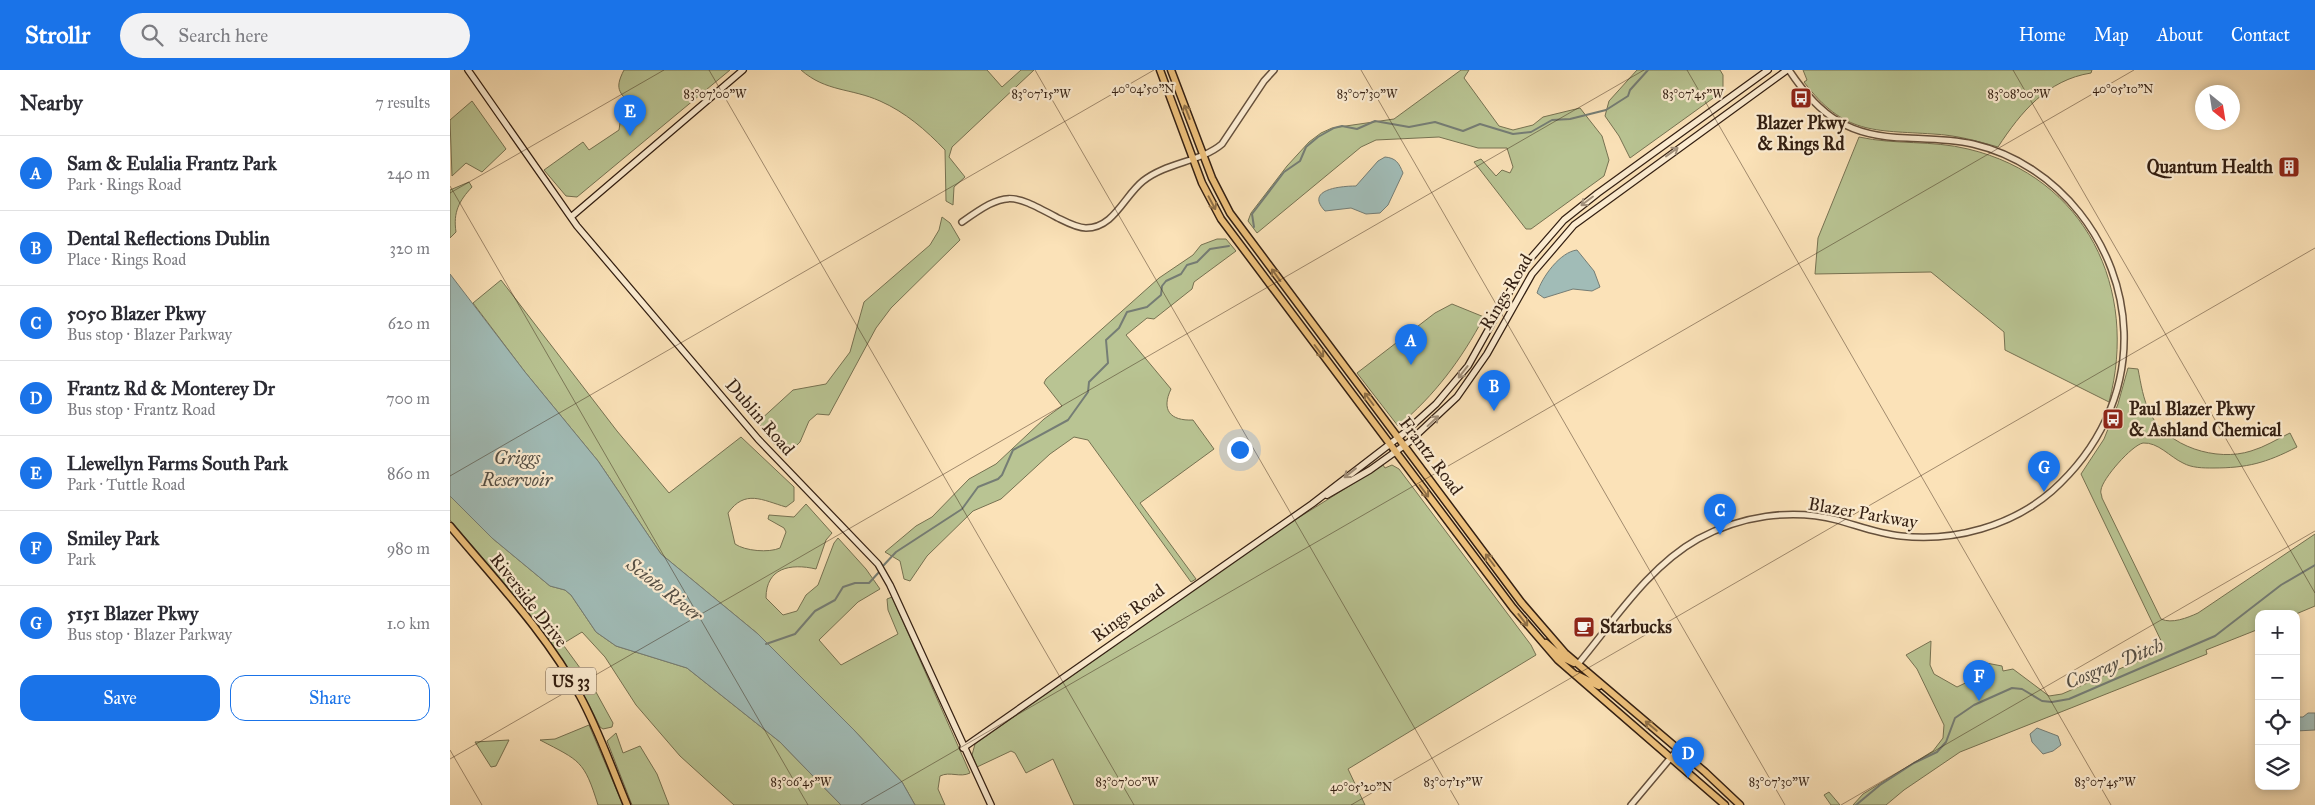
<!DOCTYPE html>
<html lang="en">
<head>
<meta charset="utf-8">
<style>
	:root { --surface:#fff; --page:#f2f2f3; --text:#2b2b33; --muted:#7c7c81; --line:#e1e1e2; --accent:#1a73e8 }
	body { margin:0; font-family:"IM FELL Great Primer",serif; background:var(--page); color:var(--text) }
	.controls { position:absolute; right:15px; bottom:15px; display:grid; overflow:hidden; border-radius:10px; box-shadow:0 2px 8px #0003 }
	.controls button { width:45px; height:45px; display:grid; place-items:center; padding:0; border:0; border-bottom:1px solid var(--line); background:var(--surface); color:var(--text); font:25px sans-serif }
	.compass { position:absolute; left:1745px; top:15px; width:45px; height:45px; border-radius:50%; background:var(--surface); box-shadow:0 2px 8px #0003; rotate:150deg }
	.you { position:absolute; left:789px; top:379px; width:18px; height:18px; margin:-12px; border:4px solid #fff; border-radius:50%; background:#1a73e8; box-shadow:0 0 0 8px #1a73e833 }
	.badge { display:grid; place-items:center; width:32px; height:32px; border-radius:50%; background:var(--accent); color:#fff; font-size:16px; font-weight:700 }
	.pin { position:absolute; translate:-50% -41px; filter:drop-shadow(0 1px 2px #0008) }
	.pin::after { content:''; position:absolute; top:26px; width:18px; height:15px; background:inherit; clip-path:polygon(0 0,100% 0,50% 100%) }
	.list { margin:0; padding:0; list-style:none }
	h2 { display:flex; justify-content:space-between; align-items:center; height:65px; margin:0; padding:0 20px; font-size:21px }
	h2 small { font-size:16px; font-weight:400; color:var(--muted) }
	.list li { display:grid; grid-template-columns:32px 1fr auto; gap:15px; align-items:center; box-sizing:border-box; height:75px; padding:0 20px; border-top:1px solid var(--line) }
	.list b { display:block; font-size:19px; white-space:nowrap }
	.list p { margin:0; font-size:16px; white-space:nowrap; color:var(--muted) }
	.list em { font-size:16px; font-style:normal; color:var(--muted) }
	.actions { display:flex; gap:10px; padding:15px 20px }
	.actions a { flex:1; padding:11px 0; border:1px solid var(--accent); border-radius:15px; text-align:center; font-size:18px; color:var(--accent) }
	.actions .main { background:var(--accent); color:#fff }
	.icon { flex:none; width:28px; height:28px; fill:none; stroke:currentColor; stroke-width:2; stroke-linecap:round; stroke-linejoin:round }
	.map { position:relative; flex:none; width:1865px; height:735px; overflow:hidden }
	header { display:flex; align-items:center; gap:30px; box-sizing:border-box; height:70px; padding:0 25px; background:var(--accent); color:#fff }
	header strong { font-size:24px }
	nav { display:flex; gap:28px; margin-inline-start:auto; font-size:18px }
	.search { width:350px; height:45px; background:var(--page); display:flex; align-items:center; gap:12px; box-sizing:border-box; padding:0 18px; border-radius:28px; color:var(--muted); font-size:19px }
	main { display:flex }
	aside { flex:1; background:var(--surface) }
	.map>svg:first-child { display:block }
	.green { fill:#b9c493; stroke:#767252 }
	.water { fill:#a1bcb7; stroke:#757d75 }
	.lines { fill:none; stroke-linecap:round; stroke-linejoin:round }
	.stream { stroke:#757d75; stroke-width:2 }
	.tertiary-casing { stroke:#65503c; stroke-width:8 }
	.secondary-casing { stroke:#331f12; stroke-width:8 }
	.primary-casing { stroke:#331f12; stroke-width:9 }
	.tertiary { stroke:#fcecd1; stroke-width:5 }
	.secondary { stroke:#fcecd1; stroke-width:5.5 }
	.primary { stroke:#eec17c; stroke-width:6 }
	.oneway { stroke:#907047 }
	.oneway2 { stroke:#a2907b }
	.ticks { fill:none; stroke:#331f12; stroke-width:1; stroke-opacity:0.45 }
	.labels { text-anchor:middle; stroke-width:4.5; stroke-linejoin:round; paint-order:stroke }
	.shield { fill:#fcecd1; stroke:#6f5c4b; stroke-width:1 }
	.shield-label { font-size:16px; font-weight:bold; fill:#331f12 }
	.poi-label { font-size:18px; font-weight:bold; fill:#331f12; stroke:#fcecd1; text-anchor:start }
	.street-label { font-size:18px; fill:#331f12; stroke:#fcecd1 }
	.water-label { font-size:19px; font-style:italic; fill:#544e44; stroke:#fcecd1 }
	.ticks-label { font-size:12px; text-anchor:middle; fill:#331f12; stroke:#fcecd1; stroke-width:4.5; stroke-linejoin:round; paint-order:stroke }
</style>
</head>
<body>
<header>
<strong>Strollr</strong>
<div class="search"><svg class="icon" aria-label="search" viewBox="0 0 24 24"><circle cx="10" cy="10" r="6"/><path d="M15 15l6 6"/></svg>Search here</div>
<nav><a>Home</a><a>Map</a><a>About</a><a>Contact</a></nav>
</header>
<main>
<aside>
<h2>Nearby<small>7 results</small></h2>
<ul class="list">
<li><span class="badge">A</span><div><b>Sam &amp; Eulalia Frantz Park</b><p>Park · Rings Road</p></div><em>240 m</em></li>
<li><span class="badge">B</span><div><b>Dental Reflections Dublin</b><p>Place · Rings Road</p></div><em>320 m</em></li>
<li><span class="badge">C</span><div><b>5050 Blazer Pkwy</b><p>Bus stop · Blazer Parkway</p></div><em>620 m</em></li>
<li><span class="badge">D</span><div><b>Frantz Rd &amp; Monterey Dr</b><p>Bus stop · Frantz Road</p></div><em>700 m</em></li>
<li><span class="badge">E</span><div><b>Llewellyn Farms South Park</b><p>Park · Tuttle Road</p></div><em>860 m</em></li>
<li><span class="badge">F</span><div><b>Smiley Park</b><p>Park</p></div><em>980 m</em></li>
<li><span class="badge">G</span><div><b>5151 Blazer Pkwy</b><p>Bus stop · Blazer Parkway</p></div><em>1.0 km</em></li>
</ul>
<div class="actions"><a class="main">Save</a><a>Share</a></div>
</aside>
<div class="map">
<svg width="1865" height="735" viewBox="0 0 1865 735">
	<rect width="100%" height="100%" fill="#fbe2b8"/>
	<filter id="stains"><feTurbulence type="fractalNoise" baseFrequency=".004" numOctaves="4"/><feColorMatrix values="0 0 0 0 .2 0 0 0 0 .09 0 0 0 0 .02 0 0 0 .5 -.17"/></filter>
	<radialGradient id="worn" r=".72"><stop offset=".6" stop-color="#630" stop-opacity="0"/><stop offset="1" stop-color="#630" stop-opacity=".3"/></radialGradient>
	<!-- green -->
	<path class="green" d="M174,0H280L127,127L116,126L94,100L133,72L139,80L169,60L170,53L181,50L184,38C171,23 163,21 174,0Z
		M351,0H537L552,17L571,0H584L502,77L499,87L515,107L504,117L503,135L496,131L495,80C476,60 455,42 430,31C401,18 376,22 351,0Z
		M1011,0H1019L1014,8L1049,56L1063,60L1083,55L1093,47L1130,38L1152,66L1159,90L1154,106L1081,159H1076L1024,92L1031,89L1046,106L1052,100L1060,103L1063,97L1057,78H1028L989,67L926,70L911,77L807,163L798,151L801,143L837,96L859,72L871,63L882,58L944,49Z
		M1187,0H1270L1273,5V21L1180,88L1169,66L1155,46L1159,31Z
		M1353,0H1642L1641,3C1597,10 1571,42 1548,77C1527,71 1506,65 1483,64C1424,60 1394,65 1354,12L1357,10Z
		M22,31L56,79L32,102L16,93L2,106L0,50Z
		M1409,67C1445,75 1482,70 1518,79C1636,107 1689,219 1659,332L1555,280L1554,262L1481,202L1365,204L1368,168Z
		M19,112L22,117C9,131 3,142 6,162L0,168V120Z
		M492,147L500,153L510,170L441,238L426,258L379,345L367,344L359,351L350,372L337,385L326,376L308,352L343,320L376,314L400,282L414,232L480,175L489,160Z
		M767,169H776L786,181L744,212L742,219L704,249L697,248L676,265L721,319C711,340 720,351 743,350L764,379L690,433L746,509L741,512L638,370L624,367L600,384L551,429L523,441L477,486L460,511L454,509L450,491L435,482L466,456L482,447L519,409L546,394L594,349L612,336L594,313L596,309L709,208L743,185L751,175Z
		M51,210L167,361L219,423L291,367L344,417V431L336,437C312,430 295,419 278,443L285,474C295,481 319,483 330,478L336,462L334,458L318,449L319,445L344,447L356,434L382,463L376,470L366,499C340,493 316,498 316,528L333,545L347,541L356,525L368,515L384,473L388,468L416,499L430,519L408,532L369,570L391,595L448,564L438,540L437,529L442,527L520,703C510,708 500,701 490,706L488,719L495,735H465L452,712L404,660L308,564L211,484L148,391L75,302L23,233Z
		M1002,234L1034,247C1011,290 985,325 948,356L907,303L985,243Z
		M1678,298L1688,299C1691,314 1693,329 1700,343C1717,377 1767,392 1801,381C1815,377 1827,369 1840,363L1847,377C1816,393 1797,398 1763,398C1753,398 1742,398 1733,393C1720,387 1708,372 1693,373C1682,375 1652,409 1651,420C1650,423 1652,425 1652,428L1711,549C1722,554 1737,548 1748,543L1865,464V536L1846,544H1809V559L1756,580L1757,584L1510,682L1454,720L1436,735H1403L1413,724L1483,681L1493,668L1494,655L1467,599L1456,585L1481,571L1480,595L1484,604L1507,617L1528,607L1531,592L1552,596L1553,601L1563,599L1599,626L1612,624L1715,579L1631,404L1654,369L1668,334Z
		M933,395L935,398L942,395L949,399L1081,575L1086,585L898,699L915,735H624L603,689L576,703L565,683L561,681L527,697L522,685L525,674L832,458Z
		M0,426L42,468L100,516L115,520L121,525L146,562L166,576L237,598L330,672L391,735H284L230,686L186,635L155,587L132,562L114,573V576L141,613L163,653L162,657L153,659L150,657C114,579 56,515 0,450Z
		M139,655L173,735H148C134,690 130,691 90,670L105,669Z
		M166,663L173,683L190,676L207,704L219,735H182L157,671Z
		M59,670L46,696L41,697L25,672Z
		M1379,722L1390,735H1381L1374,725Z"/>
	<!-- water -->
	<path class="water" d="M935,87C946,88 949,93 953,103L938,135L930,143L916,144L901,138L875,141C854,119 892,116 906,116L928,91Z
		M1127,180L1144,201L1150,217L1142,221L1123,219L1094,228L1087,223C1092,207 1110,182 1127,180Z
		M0,204L75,302L148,391L211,484L308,564L404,660L452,712L465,735H391L330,672L237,598L166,576L146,562L121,525L115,520L100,516L42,468L0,426Z
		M1858,643H1865V660L1846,661V647H1853Z
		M1587,658L1608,666L1611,675L1603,681L1593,684L1582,672L1580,664Z"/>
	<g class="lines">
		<!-- stream -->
		<path class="stream" d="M804,157L802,144L834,102L850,91L856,77L868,67L884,58L892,56L907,59L925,51L959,57L985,52L1013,61L1030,54L1063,64L1081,62L1102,50L1120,49L1156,40L1178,26L1180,20L1198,0
			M432,497L446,482L512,439L528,417L548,409L552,405L563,380L618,350L638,322L639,312L658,293L656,270L669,258L677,242L697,237L711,225L712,216L716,211L731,204L737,195L747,192L760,179L779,176
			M316,574L345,564L365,541L385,530L393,517L405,513H419L430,501
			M1406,735L1430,715L1464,693L1487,682L1496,672L1505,648L1524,635L1562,618L1572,619L1592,631L1602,632L1619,629L1765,566L1831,515L1865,495"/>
		<!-- tertiary casing -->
		<g class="tertiary-casing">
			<path id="tertiary" d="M512,152C557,120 561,123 608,148C616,152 627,158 636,158C664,158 674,126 693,111C717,92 751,92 772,74L814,11L824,0
				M1128,594C1164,551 1198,497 1248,469C1290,446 1341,438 1387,450C1409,456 1429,464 1451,466C1504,472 1562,456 1602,421C1648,380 1676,324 1674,262C1671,175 1609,94 1523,74C1501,69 1479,69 1457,68C1400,67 1370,47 1339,0
				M1181,735L1228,679"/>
		</g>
		<!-- secondary casing -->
		<g class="secondary-casing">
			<path id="secondary" d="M18,0L127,156L308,369L428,494L440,515L541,735
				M121,147L293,0
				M877,425L920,400L959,372L1007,327L1037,284L1082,204L1124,155L1337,0
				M513,678L862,434L953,364L986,334L1018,296L1074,196L1114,150L1148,123L1318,0"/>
		</g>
		<!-- primary casing -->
		<g class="primary-casing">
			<path id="primary" d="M710,0L752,113L771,149L1063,538L1108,590L1275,735
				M721,0L762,108L780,143L1071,532L1115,583L1255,702L1290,735
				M0,456C45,510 97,564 130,626C149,661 162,699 177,735
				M1096,573L1112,587L1124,593
				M1127,605L1149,616"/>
		</g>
		<!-- tertiary -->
		<use href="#tertiary" class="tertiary"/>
		<!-- secondary -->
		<use href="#secondary" class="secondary"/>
		<!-- primary -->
		<use href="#primary" class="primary"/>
	</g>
	<!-- one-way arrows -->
	<defs><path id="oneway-shaft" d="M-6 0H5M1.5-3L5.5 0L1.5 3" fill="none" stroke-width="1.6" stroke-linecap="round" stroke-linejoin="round" transform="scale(1.25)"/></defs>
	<g class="oneway">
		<use href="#oneway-shaft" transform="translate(737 42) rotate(-111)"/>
		<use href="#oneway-shaft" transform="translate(762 133) rotate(62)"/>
		<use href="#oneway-shaft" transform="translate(826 205) rotate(-126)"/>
		<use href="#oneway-shaft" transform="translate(869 281) rotate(53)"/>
		<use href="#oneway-shaft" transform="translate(919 329) rotate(-127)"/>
		<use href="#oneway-shaft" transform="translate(974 421) rotate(53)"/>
		<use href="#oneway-shaft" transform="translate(1040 490) rotate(-127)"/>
		<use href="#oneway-shaft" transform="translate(1073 550) rotate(52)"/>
		<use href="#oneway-shaft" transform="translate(1201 656) rotate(-140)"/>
	</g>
	<g class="oneway2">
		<use href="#oneway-shaft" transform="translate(1222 82) rotate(-36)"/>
		<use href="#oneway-shaft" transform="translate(1137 131) rotate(143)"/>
		<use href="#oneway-shaft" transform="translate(1013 302) rotate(128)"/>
		<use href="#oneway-shaft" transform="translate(983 351) rotate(-43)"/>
		<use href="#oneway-shaft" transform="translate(900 403) rotate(142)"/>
	</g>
	<!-- ticks -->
	<path class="ticks" d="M259,0L684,735M585,0L1009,735M911,0L1335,735M1237,0L1661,735M1563,0L1865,523M0,116L358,735M0,123L214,0M0,406L704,0M0,680L32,735M0,689L1194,0M411,735L1684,0M901,735L1865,178M1391,735L1865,461"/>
	<!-- icons -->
	<defs>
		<g id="bus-square" transform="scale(1.125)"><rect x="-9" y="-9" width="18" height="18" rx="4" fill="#8f2418" stroke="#fcecd1"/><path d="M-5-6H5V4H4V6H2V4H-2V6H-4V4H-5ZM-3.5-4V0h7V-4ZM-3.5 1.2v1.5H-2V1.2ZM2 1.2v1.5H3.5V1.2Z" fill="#fff"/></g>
		<g id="building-square" transform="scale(1.125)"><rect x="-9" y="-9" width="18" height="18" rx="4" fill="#8f2418" stroke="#fcecd1"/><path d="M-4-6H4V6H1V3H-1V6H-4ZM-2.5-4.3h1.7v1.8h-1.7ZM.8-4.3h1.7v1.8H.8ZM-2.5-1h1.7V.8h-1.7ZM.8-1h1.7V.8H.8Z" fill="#fff"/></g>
		<g id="cafe-square" transform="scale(1.125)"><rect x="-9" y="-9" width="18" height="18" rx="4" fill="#8f2418" stroke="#fcecd1"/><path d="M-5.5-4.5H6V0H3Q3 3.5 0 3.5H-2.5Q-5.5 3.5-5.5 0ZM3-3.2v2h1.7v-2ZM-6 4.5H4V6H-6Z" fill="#fff"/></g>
	</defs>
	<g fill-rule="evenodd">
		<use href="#bus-square" x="1351" y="28"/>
		<use href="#building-square" x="1839" y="97"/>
		<use href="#bus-square" x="1663" y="349"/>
		<use href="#cafe-square" x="1134" y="557"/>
	</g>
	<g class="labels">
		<!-- shield labels -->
		<rect class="shield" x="96" y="597.5" width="50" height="27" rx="4"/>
		<g class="shield-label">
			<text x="121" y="617">US 33</text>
		</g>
		<!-- poi labels -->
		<g class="poi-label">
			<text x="1351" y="59" text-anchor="middle">Blazer Pkwy<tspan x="1351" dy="21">&amp; Rings Rd</tspan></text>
			<text x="1823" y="103" text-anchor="end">Quantum Health</text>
			<text x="1679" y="345">Paul Blazer Pkwy<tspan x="1679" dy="21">&amp; Ashland Chemical</tspan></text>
			<text x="1150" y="563">Starbucks</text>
		</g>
		<!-- street labels -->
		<g class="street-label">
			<text transform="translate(1056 222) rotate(-59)" y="6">Rings Road</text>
			<text transform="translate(310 347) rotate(49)" y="6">Dublin Road</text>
			<text transform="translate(981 386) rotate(53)" y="6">Frantz Road</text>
			<text transform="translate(1413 443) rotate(10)" y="6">Blazer Parkway</text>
			<text transform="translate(79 530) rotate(52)" y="6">Riverside Drive</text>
			<text transform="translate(678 543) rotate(-36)" y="6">Rings Road</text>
		</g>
		<!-- water labels -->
		<g class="water-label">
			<text x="67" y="394">Griggs<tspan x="67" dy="22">Reservoir</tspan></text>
			<text transform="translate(215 519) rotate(38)" y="7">Scioto River</text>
			<text transform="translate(1664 593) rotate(-22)" y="7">Cosgray Ditch</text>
		</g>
	</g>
	<g class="ticks-label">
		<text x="693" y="23">40°04'50"N</text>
		<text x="1673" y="23">40°05'10"N</text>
		<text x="591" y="28">83°07'15"W</text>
		<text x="1569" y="28">83°08'00"W</text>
		<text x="265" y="28">83°07'00"W</text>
		<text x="917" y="28">83°07'30"W</text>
		<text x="1243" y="28">83°07'45"W</text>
		<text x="351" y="716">83°06'45"W</text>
		<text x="677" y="716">83°07'00"W</text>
		<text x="1003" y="716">83°07'15"W</text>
		<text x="1329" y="716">83°07'30"W</text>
		<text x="1655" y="716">83°07'45"W</text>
		<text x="911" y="721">40°05'20"N</text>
	</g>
	<rect width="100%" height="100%" filter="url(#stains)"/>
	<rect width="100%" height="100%" fill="url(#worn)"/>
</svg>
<div class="controls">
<button>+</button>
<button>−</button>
<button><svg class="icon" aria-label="locate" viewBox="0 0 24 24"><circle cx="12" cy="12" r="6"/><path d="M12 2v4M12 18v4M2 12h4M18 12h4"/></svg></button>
<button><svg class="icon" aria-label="layers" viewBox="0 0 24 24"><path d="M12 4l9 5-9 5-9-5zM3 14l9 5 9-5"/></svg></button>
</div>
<svg class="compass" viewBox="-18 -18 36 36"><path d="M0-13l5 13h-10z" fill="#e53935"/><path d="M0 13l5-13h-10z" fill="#7c7c81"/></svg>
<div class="you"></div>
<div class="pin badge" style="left:961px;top:295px">A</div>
<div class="pin badge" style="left:1044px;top:341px">B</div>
<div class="pin badge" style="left:1270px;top:465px">C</div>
<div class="pin badge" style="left:1238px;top:708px">D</div>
<div class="pin badge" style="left:180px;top:66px">E</div>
<div class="pin badge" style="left:1529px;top:631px">F</div>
<div class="pin badge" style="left:1594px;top:422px">G</div>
</div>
</main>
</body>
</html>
